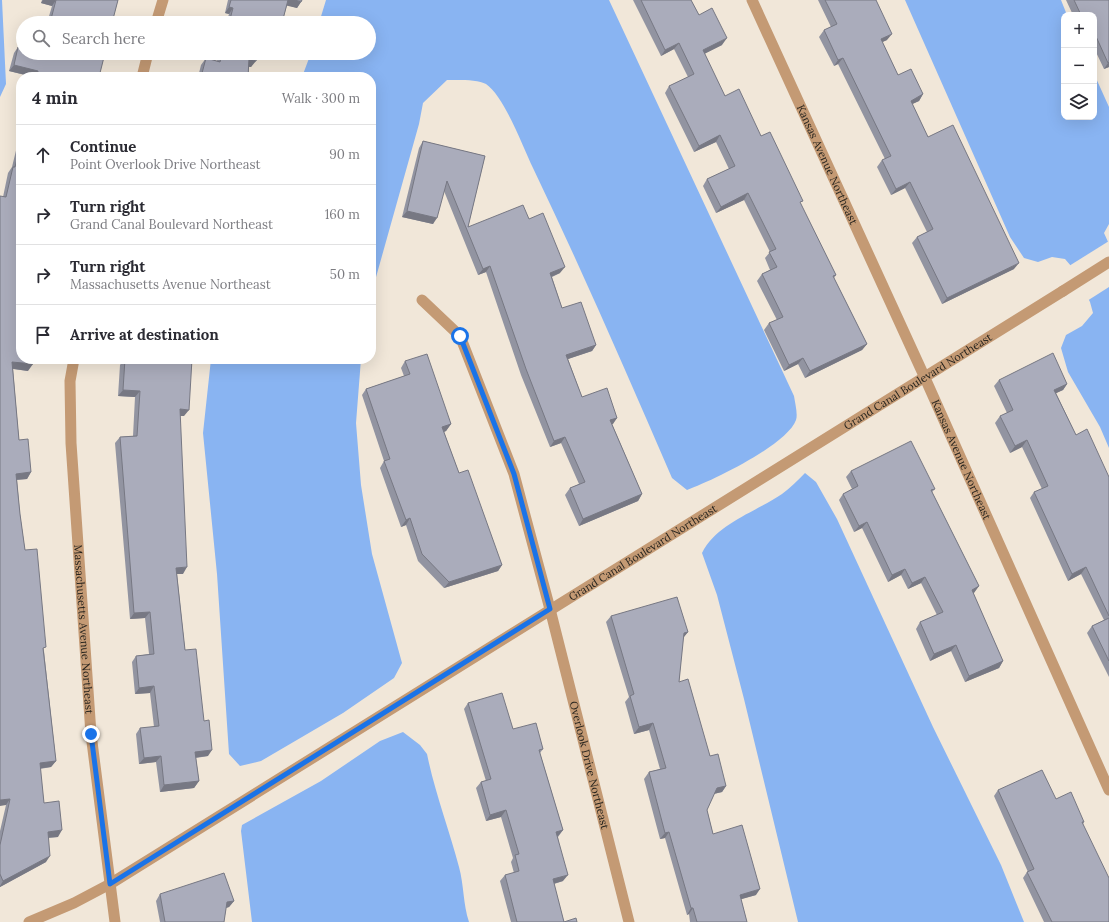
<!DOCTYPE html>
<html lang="en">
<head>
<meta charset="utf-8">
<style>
	:root { --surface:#fff; --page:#f7f7f7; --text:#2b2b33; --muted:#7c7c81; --line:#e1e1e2 }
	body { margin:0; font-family:Lora,serif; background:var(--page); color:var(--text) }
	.controls { position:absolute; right:12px; top:12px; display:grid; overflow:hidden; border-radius:8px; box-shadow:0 4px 16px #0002 }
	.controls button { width:36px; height:36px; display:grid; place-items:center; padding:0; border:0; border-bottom:1px solid var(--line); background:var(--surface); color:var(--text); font:20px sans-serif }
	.stop { position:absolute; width:12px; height:12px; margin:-9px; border:3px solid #1a73e8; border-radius:50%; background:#fff }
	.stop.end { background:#1a73e8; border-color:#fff; box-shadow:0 1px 4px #0008 }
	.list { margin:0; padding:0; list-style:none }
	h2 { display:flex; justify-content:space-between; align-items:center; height:52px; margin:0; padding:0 16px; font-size:17px }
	h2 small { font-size:13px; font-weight:400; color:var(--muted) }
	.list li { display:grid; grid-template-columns:26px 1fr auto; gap:12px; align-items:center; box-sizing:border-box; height:60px; padding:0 16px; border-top:1px solid var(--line) }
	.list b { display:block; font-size:15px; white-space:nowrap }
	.list p { margin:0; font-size:13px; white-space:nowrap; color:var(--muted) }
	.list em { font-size:13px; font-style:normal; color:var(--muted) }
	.icon { flex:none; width:22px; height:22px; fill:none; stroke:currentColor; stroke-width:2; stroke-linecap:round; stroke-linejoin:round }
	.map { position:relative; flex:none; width:1109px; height:922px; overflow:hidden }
	.search { position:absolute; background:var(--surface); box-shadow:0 4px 16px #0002; left:16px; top:16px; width:360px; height:44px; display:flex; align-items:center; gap:10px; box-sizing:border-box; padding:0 14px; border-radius:22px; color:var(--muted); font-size:15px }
	.panel { position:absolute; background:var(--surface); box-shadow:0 4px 16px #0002; left:16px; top:72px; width:360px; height:292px; border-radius:16px }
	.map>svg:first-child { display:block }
	.water { fill:#89b4f2 }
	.pier { fill:#f1e7d9 }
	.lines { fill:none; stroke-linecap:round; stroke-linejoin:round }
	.minor { stroke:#c49a74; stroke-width:11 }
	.tertiary { stroke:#c49a74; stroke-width:11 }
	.wall { fill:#9294a1 }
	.shaded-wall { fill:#777883 }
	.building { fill:#aaacbb; stroke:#777883 }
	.route { stroke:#1a73e8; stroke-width:5 }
	.labels { text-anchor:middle; stroke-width:3.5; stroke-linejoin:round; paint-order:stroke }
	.street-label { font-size:11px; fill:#27241e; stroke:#f1e7d9 }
</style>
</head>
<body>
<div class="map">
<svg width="1109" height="922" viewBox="0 0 1109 922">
	<rect width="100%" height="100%" fill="#f1e7d9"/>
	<!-- water -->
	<path class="water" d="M0,0H2L6,84L0,97Z
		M326,0H609L794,396C795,403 798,414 796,420C787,445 712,481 687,490L672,478C627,374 582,270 533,168C523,147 504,96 486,84C478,79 456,80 447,80L423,103L419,124L371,295V77H302L311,53H369V23H319Z
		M905,0H1061L1067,15H1064V117H1094V72L1095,76L1109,107V224L1104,233L1109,244V448L1100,427L1068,372L1061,348L1066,335L1082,326L1093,313L1090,302L1071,266L1065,259L1052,257L1038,262L1024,258L1010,237Z
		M211,359H361L356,423L361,485L372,554L402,663L394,678L343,713L261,761L240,766L229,754L217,574L203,433Z
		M805,473L816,482L837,519L933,727L1001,865L1024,922H798L744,699L717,595L702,553C717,523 756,512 782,494C790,488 798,480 805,473Z
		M403,732L420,745L427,754C435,793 449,829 459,867C464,885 463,904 469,922H252L241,831L242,825L321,781L380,741Z"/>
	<!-- pier -->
	<path class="pier" d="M1109,241V287L1087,301L1069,266Z"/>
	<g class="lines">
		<!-- minor -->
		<g class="minor">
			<path id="s1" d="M752,0L925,378L1109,790"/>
			<path d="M156,23L163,0"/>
			<path d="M142,77L148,53"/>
			<path d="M1063,291L1109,262"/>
			<path d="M422,300L460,336L514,474L550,609"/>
			<path id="s2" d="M74,359L70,381L71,443L91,734L115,922"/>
		</g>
		<!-- tertiary -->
		<g class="tertiary">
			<path id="s3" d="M550,609L629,922"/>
			<path id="s4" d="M29,922L74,903L110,884L1063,291"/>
		</g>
	</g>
	<!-- wall -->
	<path class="wall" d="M42,0H118L112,23H47L52,6L41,3Z
		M228,0H302L297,8L287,5L282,23H226L229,14L225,13Z
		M633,0H691L699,15L722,45L704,54L725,96L761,136L800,204L836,275L834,278L867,344L862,350L805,378L798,364L784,371L764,330L769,323L777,320L757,281L762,274L770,270L765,258L770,252L744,200L716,213L703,186L707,179L729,169L716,142L694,152L665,93L669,86L688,77L674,49L661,56Z
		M818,0H876L887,40L882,42L898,75L923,94L919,101L912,104L928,137L1014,269L942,304L912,243L917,237L927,232L905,188L891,195L877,167L882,160L885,159L838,64L834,66L819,37L824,30L831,27Z
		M1066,0H1109V67L1104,69L1094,48V15H1073Z
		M18,47L99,77H33L9,71L14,53Z
		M219,53H258L251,67H249L248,77H198L201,65L206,58L217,61Z
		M21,130V359L28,371L13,369L19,440L31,472L27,479L17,480L20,514L25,550L44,651L56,761L51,767L40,769L44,803L58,837L48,838L46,862L0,887V831L6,805L3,197L8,173L12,167Z
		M423,141L485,156L468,227L529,219L560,273L552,277L562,308L596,345L592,351L568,359L582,397L617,418L612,424L642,494L638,501L579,526L565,495L570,488L579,484L561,443L550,447L521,375L486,272L478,275L444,191L433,224L402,217L419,148Z
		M124,359H201L198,363L192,362L184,416H180L183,574H177L185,650L208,756L196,758L199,781L194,788L160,792L156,762L139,764L136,734L140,728L154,727L150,693L135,694L132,662L136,656L149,654L145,618L130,619L115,443L120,437L133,436L135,397L118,396L120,365Z
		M405,361L451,424L446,431L444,432L459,473L502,565L498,571L444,588L418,561L406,525L401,527L380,468L384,461L362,395L366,389L404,376L401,368Z
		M999,380L1067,384L1063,390L1056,393L1076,435L1109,477V677L1087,633L1092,626L1104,620L1081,574L1068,581L1030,498L1034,492L1042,489L1022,447L1010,453L995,423L1000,416L1007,413L994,386Z
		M851,471L935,489L932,492L979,586L973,593L1003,661L999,668L965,682L951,651L930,661L916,629L920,622L937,615L921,583L908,589L901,575L888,582L862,528L854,532L839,500L843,494L852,489L846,477Z
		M611,616L688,632L683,638L679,682L710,756L726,786L722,792L714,794L707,810L713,834L756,895L741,899L747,922H690L689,914L687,915L665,838L660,839L644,779L649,772L660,769L649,730L634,734L625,702L629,697L606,622Z
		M468,703L513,729L543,749L540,753L563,830L558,837L563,881L554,884L564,922H577H511L500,881L505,875L514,873L511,862L513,858L501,817L486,821L476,788L481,782L486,781L464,709Z
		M998,790L1056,799L1084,822L1083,824L1109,922H1044L1023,878L1027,872H1028L994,796Z
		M160,894L234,901L229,907L226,908L224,922H160L156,901Z"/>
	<!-- shaded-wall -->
	<path class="shaded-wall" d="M43,0H56L52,6L41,3Z
		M287,0H295L301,2L297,8L284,5Z
		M229,7L233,8L229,14L225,13Z
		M892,34L887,40L876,45L881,39Z
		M727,38L722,45L698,57L703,50Z
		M679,43L674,49L661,56L665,50Z
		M258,53H274L271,56Z
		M843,58L838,64L834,66L838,60Z
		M249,59L256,61L251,67L245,66Z
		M1109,62V67L1104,69L1108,63Z
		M14,65L38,71L34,77L9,71Z
		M923,94L919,101L906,107L911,101Z
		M720,135L716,142L694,152L699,146Z
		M910,182L905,188L891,195L896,189Z
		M748,193L744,200L716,213L721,207Z
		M407,211L437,218L433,224L402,217Z
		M1019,263L1014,269L942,304L947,298Z
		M490,266L486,272L478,275L483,269Z
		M565,267L560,273L546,279L550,273Z
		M867,344L862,350L805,378L810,371Z
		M596,345L592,351L562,361L566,355Z
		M803,358L798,364L784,371L789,365Z
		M189,359H201L198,363L188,361Z
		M12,362L33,364L28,371L8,368Z
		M1067,384L1063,390L1050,396L1054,390Z
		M123,390L140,391L135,397L118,396Z
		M180,409L189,410L184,416H176Z
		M617,418L613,424L606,426L610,420Z
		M451,424L446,431L438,434L442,427Z
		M565,437L561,443L550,447L554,441Z
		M1027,440L1022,447L1010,453L1015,446Z
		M31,472L27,479L12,480L16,474Z
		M642,494L638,501L579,526L583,519Z
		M410,518L406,525L401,527L406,520Z
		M867,522L862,528L854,532L859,526Z
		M502,565L498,571L444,588L449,582Z
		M187,567L183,574H172L176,568Z
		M1086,567L1081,574L1068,581L1072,574Z
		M905,569L901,575L888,582L892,575Z
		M925,577L921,583L908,589L912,583Z
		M979,586L974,593L967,596L972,590Z
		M150,612L145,618L130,619L134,613Z
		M688,632L683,638L684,633Z
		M956,645L951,651L930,661L934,654Z
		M1003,661L999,668L965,682L969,676Z
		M154,686L150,693L135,694L139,688Z
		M653,723L649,730L634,734L639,727Z
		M212,750L208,756L191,758L195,752Z
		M161,756L156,762L139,764L144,758Z
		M56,761L51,767L35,769L40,763Z
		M199,781L194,788L160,792L164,785Z
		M726,786L722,792L713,794L717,788Z
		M10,799L6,805L0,806V800Z
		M506,810L501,817L486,821L490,815Z
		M62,830L58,837L43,838L48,832Z
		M563,830L558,836L552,838L556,832Z
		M669,832L665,838L660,839L665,833Z
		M50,856L46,862L0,887V886L3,881Z
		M568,875L563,881L549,885L553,879Z
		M760,889L756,895L735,901L740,895Z
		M234,901L229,907L222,909L227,902Z
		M691,908H693L689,914L687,915Z"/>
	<!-- building -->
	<path class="building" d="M56,0H118L112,23H50Z
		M231,0H288L282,23H229L233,8L229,7Z
		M295,0H302L301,2Z
		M641,0H691L699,15L712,8L727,38L703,50L725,96L739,89L761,136L770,132L803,201L800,202L836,275L833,276L867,344L810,371L803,358L789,365L769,323L783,317L762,274L777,267L769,252L776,249L748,193L721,207L707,179L735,166L720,135L699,146L669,86L694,74L679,43L665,50Z
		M825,0H876L892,34L881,39L898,75L911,69L923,94L911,101L928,137L953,125L1019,263L947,298L917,237L933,229L910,182L896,189L882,160L891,156L843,58L838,60L824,30L837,24Z
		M1074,0H1109V62L1108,63L1094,32V15H1086L1085,14L1083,15H1081Z
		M18,47L23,48V53H105L99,77H37L38,71L14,65Z
		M222,53H258L256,61L249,59L248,77H201L206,58L220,62Z
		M423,141L485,156L468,227L523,205L529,219L543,213L565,267L550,273L562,308L581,302L596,345L566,355L582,397L607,388L617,418L610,420L642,494L583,519L570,488L585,482L565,437L554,441L526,369L490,266L483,269L447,181L437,218L407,211Z
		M21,143V359H34L33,364L12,362L19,440L28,439L31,472L16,474L20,514L25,550L37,549L46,647L43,648L56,761L40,763L44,803L59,801L62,830L48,832L50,856L3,881L0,874V845L10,799L0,800V196L6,197L13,167H15Z
		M1053,353L1067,384L1054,390L1076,435L1087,429L1109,477V616L1086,567L1072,574L1034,492L1048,486L1027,440L1015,446L1000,416L1013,410L999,380Z
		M427,354L451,424L442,427L459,473L468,470L502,565L449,582L422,554L410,518L406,520L384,461L390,459L366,389L410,374L405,361Z
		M125,359H192L189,410L180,409L187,567L176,568L185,650L196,649L204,721L209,720L212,750L195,752L199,781L164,785L161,756L144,758L140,728L159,726L154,686L139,688L136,656L154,654L150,612L134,613L120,437L137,436L140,391L123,390Z
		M911,441L935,489L931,490L979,586L972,590L1003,661L969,676L956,645L934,654L920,622L943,612L925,577L912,583L905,569L892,575L867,522L859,526L843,494L858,486L851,471Z
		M677,597L688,632L684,633L679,682L688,679L710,756L718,754L726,786L717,788L707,810L713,834L742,825L760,889L740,895L747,922H697L693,908H691L669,832L665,833L649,772L666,768L653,723L639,727L630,696L634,694L611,616Z
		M1109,618V661L1092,626Z
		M502,693L513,729L536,723L543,749L539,750L563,830L556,832L568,875L553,879L564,922L576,918L577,922H517L505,875L519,871L515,855L519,854L506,810L490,815L481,782L491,779L468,703Z
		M1042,770L1056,799L1071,792L1084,822H1082L1109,878V922H1052L1027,872L1034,869L998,790Z
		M224,873L234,901L227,902L224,922H165L160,894Z"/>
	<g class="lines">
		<!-- route -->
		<path class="route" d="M91,734L110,884L550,609L514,474L460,336"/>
	</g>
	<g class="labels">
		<!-- street labels -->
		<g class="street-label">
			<text dy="4" stroke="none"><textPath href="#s1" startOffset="181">Kansas Avenue Northeast</textPath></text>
			<text dy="4" stroke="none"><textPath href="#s4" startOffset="1041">Grand Canal Boulevard Northeast</textPath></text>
			<text dy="4" stroke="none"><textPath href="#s1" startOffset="505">Kansas Avenue Northeast</textPath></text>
			<text dy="4" stroke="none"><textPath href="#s4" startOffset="717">Grand Canal Boulevard Northeast</textPath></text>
			<text dy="4" stroke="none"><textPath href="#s2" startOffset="271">Massachusetts Avenue Northeast</textPath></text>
			<text dy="4" stroke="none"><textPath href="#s3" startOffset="161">Overlook Drive Northeast</textPath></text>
		</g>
	</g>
</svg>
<div class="controls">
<button>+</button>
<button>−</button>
<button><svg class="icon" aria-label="layers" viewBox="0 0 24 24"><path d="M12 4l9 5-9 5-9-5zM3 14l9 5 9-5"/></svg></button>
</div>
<div class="stop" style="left:460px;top:336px"></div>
<div class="stop end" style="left:91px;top:734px"></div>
<div class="search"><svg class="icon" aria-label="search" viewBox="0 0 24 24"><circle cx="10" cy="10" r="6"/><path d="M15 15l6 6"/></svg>Search here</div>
<section class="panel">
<h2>4 min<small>Walk · 300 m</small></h2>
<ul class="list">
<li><svg class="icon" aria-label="ahead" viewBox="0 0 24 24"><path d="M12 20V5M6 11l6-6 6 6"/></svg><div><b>Continue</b><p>Point Overlook Drive Northeast</p></div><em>90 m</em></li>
<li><svg class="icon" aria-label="right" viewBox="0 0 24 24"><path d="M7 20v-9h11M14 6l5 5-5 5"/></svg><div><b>Turn right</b><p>Grand Canal Boulevard Northeast</p></div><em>160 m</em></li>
<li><svg class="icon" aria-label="right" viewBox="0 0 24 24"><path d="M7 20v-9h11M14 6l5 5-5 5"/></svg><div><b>Turn right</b><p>Massachusetts Avenue Northeast</p></div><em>50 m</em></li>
<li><svg class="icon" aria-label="arrive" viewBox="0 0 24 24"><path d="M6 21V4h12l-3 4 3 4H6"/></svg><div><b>Arrive at destination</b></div></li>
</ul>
</section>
</div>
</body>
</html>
